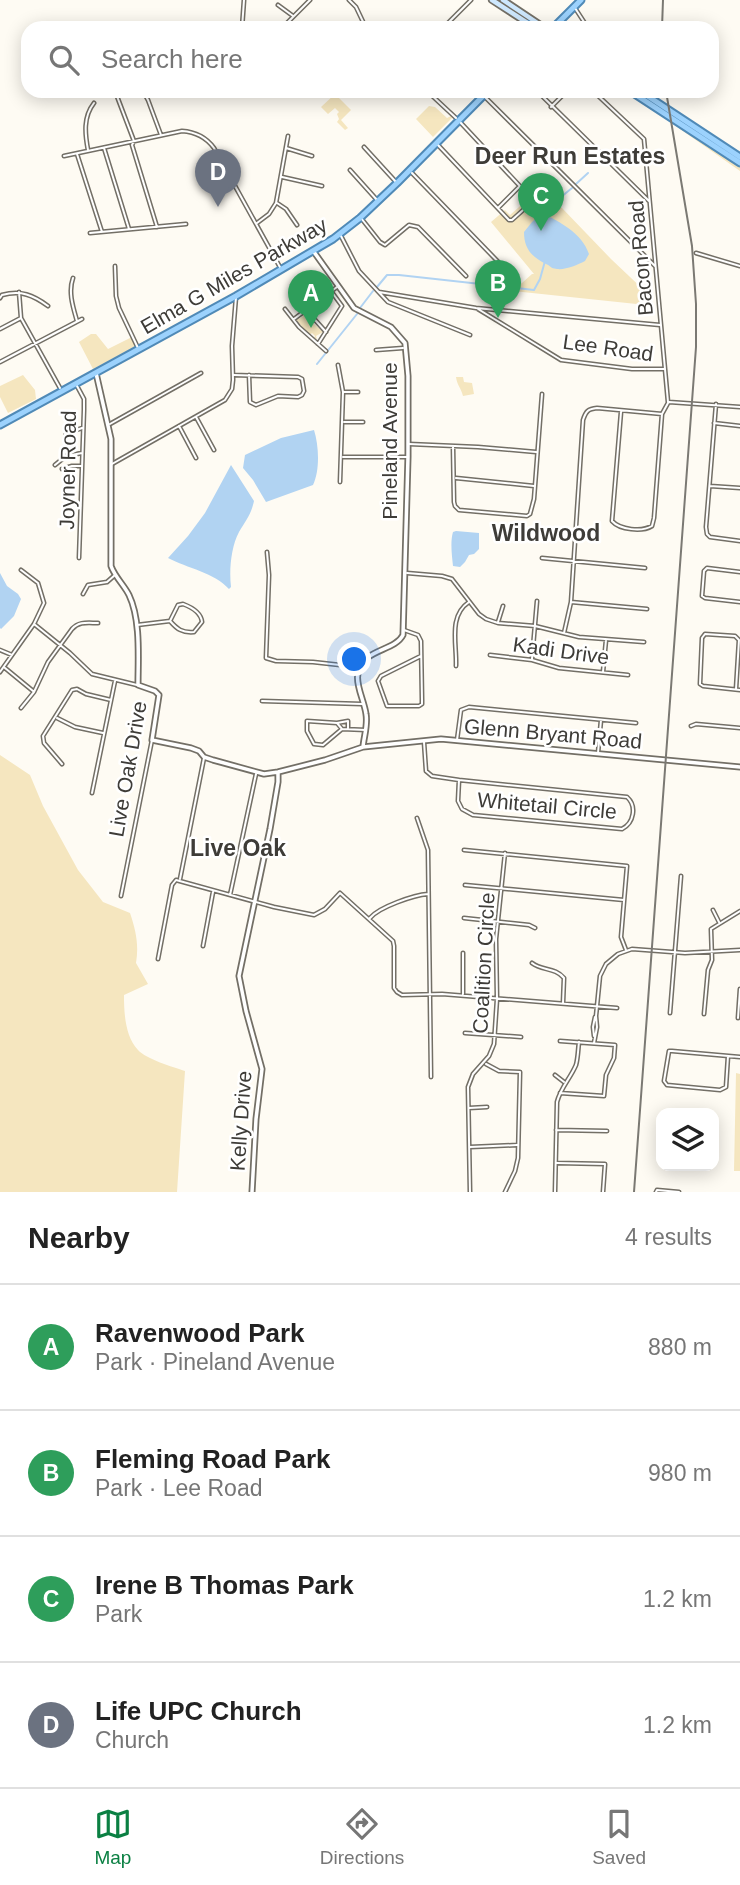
<!DOCTYPE html>
<html lang="en">
<head>
<meta charset="utf-8">
<style>
	:root { --surface:#fff; --page:#f2f2f2; --text:#222; --muted:#767676; --line:#e0e0e0; --accent:#0b8043 }
	body { margin:0; font-family:Helvetica,sans-serif; background:var(--page); color:var(--text) }
	.controls { position:absolute; right:21px; bottom:21px; display:grid; overflow:hidden; border-radius:14px; box-shadow:0 4px 18px #0003 }
	.controls button { width:63px; height:63px; display:grid; place-items:center; padding:0; border:0; border-bottom:2px solid var(--line); background:var(--surface); color:var(--text); font:35px sans-serif }
	.you { position:absolute; left:355px; top:660px; width:24px; height:24px; margin:-18px; border:5px solid #fff; border-radius:50%; background:#1a73e8; box-shadow:0 0 0 10px #1a73e833 }
	.badge { display:grid; place-items:center; width:46px; height:46px; border-radius:50%; background:var(--accent); color:#fff; font-size:23px; font-weight:700 }
	.pin { position:absolute; translate:-50% -58px; filter:drop-shadow(0 2px 4px #0008) }
	.pin::after { content:''; position:absolute; top:37px; width:24px; height:21px; background:inherit; clip-path:polygon(0 0,100% 0,50% 100%) }
	.list { margin:0; padding:0; list-style:none }
	h2 { display:flex; justify-content:space-between; align-items:center; height:91px; margin:0; padding:0 28px; font-size:30px }
	h2 small { font-size:23px; font-weight:400; color:var(--muted) }
	.list li { display:grid; grid-template-columns:46px 1fr auto; gap:21px; align-items:center; box-sizing:border-box; height:126px; padding:0 28px; border-top:2px solid var(--line) }
	.list b { display:block; font-size:26px; white-space:nowrap }
	.list p { margin:0; font-size:23px; white-space:nowrap; color:var(--muted) }
	.list em { font-size:23px; font-style:normal; color:var(--muted) }
	.icon { flex:none; width:38px; height:38px; fill:none; stroke:currentColor; stroke-width:2; stroke-linecap:round; stroke-linejoin:round }
	.map { position:relative; flex:none; width:740px; height:1192px; overflow:hidden }
	.search { position:absolute; background:var(--surface); box-shadow:0 4px 18px #0003; left:21px; right:21px; top:21px; height:77px; display:flex; align-items:center; gap:18px; box-sizing:border-box; padding:0 24px; border-radius:21px; color:var(--muted); font-size:26px }
	.sheet { height:595px; background:var(--surface) }
	nav { display:flex; justify-content:space-around; align-items:center; box-sizing:border-box; height:98px; border-top:2px solid var(--line); background:var(--surface); font-size:19px; color:var(--muted) }
	nav a { display:grid; justify-items:center; gap:4px }
	nav .on { color:var(--accent) }
	.map>svg:first-child { display:block }
	.green { fill:#f5e6bf }
	.water { fill:#b1d3f2 }
	.lines { fill:none; stroke-linecap:round; stroke-linejoin:round }
	.stream { stroke:#b1d3f2; stroke-width:2 }
	.minor-casing { stroke:#736f66; stroke-width:5 }
	.tertiary-casing { stroke:#736f66; stroke-width:7 }
	.secondary-casing { stroke:#736f66; stroke-width:8 }
	.primary-casing { stroke:#508ab7; stroke-width:9 }
	.minor { stroke:#fff; stroke-width:2 }
	.tertiary { stroke:#fff; stroke-width:3.5 }
	.secondary { stroke:#cee8fe; stroke-width:4.5 }
	.primary { stroke:#9cd2fd; stroke-width:5 }
	.rail { stroke:#7b7973; stroke-width:2 }
	.labels { text-anchor:middle; stroke-width:5; stroke-linejoin:round; paint-order:stroke }
	.street-label { font-size:21px; fill:#3e3c38; stroke:#fff }
	.neighbourhood-label { font-size:23px; font-weight:bold; fill:#3e3c38; stroke:#fff }
</style>
</head>
<body>
<div class="map">
<svg width="740" height="1192" viewBox="0 0 740 1192">
	<rect width="100%" height="100%" fill="#fefbf3"/>
	<!-- green -->
	<path class="green" d="M335,94L351,110L341,120L348,128L345,130L337,122L339,119L337,114L339,112L335,108L328,114L321,107Z
		M429,106L435,107L447,118L451,116L452,118L433,137L416,119Z
		M676,124L740,167V171L680,129Z
		M536,181L611,259L648,294L649,301L646,305L513,291L532,274H534L491,222L505,210L510,215L527,200L522,193Z
		M303,314L322,331L323,332L316,336L317,339L314,338L315,336L312,333L310,335L295,319L297,317L299,319L303,316Z
		M91,334H96L108,349L132,337L136,346L93,369L79,342Z
		M23,375L35,390L36,399L8,413L0,397V386Z
		M456,377H463L464,382L472,383L474,394L463,396C461,388 457,385 456,377Z
		M0,755L30,775L43,806L78,870L103,902L130,913C136,931 139,945 136,963L148,984L124,995C124,1013 125,1036 138,1050C146,1059 173,1067 185,1071L177,1192H0Z
		M736,1073L740,1074V1171H734Z"/>
	<!-- water -->
	<path class="water" d="M542,213C560,222 582,233 589,254L585,261C577,265 566,270 557,269C549,268 553,267 546,264C532,257 524,249 524,232L532,222Z
		M314,430C319,446 320,470 313,485L266,502L253,480L243,468L245,455L281,438Z
		M231,465L254,501C251,515 246,520 239,532C231,547 229,570 231,587L229,589C215,573 187,568 168,558L188,536L205,513Z
		M456,531L479,533V549L474,554L469,555L465,562L460,567L453,566C452,556 450,542 453,532Z
		M0,573L7,586L18,594L21,599L14,616L1,629L0,628Z"/>
	<g class="lines">
		<!-- stream -->
		<path class="stream" d="M576,184L588,173
			M559,202L561,197L572,188
			M377,287L387,275H399L534,290L540,279L545,261
			M360,308L373,291
			M317,364L357,314"/>
		<!-- minor casing -->
		<g class="minor-casing">
			<path id="minor" d="M349,0L356,7L366,28
				M278,5L293,16
				M575,8L588,28
				M242,28L244,0
				M282,28L310,0
				M443,28L471,0
				M115,91L134,141L132,145L157,227
				M143,91L148,100L161,135
				M427,91L456,118
				M537,91L649,201
				M593,91L644,139L668,402
				M485,97L655,266
				M551,107L567,91
				M437,144L509,220H512L532,202V199L460,122
				M364,147L396,182
				M104,148L129,229
				M286,148L312,156
				M88,150C85,134 83,117 94,103
				M77,154L102,232
				M64,156L182,131C196,132 206,137 214,148L281,269
				M350,170L377,200
				M412,173L509,273
				M282,177L322,186
				M277,203L286,209L297,225
				M498,208L519,187
				M361,218L380,242L385,245L409,225L418,227L466,276
				M257,223L269,214L276,203L288,136
				M90,233L186,224
				M341,236L359,271L388,302L470,335
				M696,253L740,266
				M115,266L116,296L119,308L138,348
				M73,278C68,292 73,307 77,321
				M19,292L21,318L60,388
				M379,292L476,308L660,325
				M0,298L2,295C21,290 33,295 48,306
				M285,309L299,327L326,351
				M478,309L561,360L632,369H664
				M307,311L326,332
				M294,319L337,287
				M0,329L21,318
				M318,344L342,306L331,291
				M376,350L403,348
				M0,362L82,319
				M338,365L343,392L340,482
				M234,375L298,377L302,379L304,391L302,395L298,397L278,396L256,405L250,402L249,375
				M77,386L84,399V410L79,558
				M344,392H358
				M669,402L740,407
				M716,404L706,527L707,534L710,537L740,541
				M621,412L612,521C620,530 642,532 652,526L654,518L662,414L668,403
				M196,417L214,450
				M344,422H363
				M714,423L740,426
				M110,424L201,373
				M179,426L196,458
				M66,434L82,428
				M409,444L478,447L536,452
				M453,446L454,502L455,506L459,510L527,516L530,514L534,499L542,394
				M343,457H407
				M112,464L225,400L232,389L233,380L232,346L236,297
				M55,465L66,456L82,453
				M62,469L72,466H81
				M456,478L534,486
				M710,486L740,488
				M267,552L269,575L266,658L276,661L313,662L358,667
				M542,558L645,568
				M740,572L707,568L704,571L702,596L705,598L740,602
				M407,573L442,576L452,579L479,614L486,619L498,623L535,626L579,637L644,642
				M83,594L88,585L107,582L115,575
				M571,602L647,609
				M498,622L503,606
				M34,624L70,653L92,674L137,685
				M137,625L170,621L178,605L183,604C191,607 201,612 202,622L194,632C182,633 177,629 170,621
				M404,630L418,635L421,641L422,700V704L419,706H387L378,681L381,676L421,656
				M564,633L571,602L583,420C586,411 588,409 597,408L662,414
				M0,650L12,655
				M490,655L532,660L559,668L628,675
				M532,659L537,601
				M456,666C457,644 448,616 469,602
				M5,668L33,691
				M0,672L34,624L44,603L38,583L21,570
				M603,672L606,640
				M736,689L739,640L735,636L705,634L702,638L700,684L703,686L740,690
				M262,701L362,704
				M21,708L34,692L48,662L72,629C79,621 88,623 98,623
				M57,718L75,727L103,733
				M337,723L348,721V728
				M691,726L696,724L740,728
				M342,729L323,745L314,744L307,731V721L337,723L342,729L366,730
				M457,740L461,710L469,707L636,723
				M424,742L426,771L432,776L459,780
				M598,753L601,720
				M62,764L44,743L43,736L72,690L77,689L86,694L111,700
				M459,780L627,797C637,806 634,823 622,829L473,815L462,809L458,801Z
				M92,793L115,681
				M417,818L428,850L431,1077
				M464,850L627,866L621,937L626,950
				M180,879L204,758
				M465,885L624,900
				M230,895L256,774
				M121,896L152,740
				M713,910L719,922
				M370,918C379,907 414,895 428,894
				M464,918L529,925L535,928
				M203,946L213,892
				M158,959L172,885L176,880L274,907L314,915L325,909L340,893L393,941L394,946V988L397,992L402,995L442,994L617,1008
				M532,963C542,971 555,967 564,978L563,1003
				M463,994V953
				M670,1013L681,876
				M704,1014L708,970L712,960L711,929L740,911
				M738,1018L740,989
				M465,1033L521,1037
				M594,1036L593,1027L595,1017
				M560,1041L615,1045L614,1058L606,1075L604,1096L560,1093
				M594,1043L597,1027L596,1016L600,976L606,964L618,954L632,949L685,953L740,950
				M728,1056L726,1087L720,1090L667,1085L664,1081L669,1051H672L740,1057
				M486,1064L499,1071L520,1072L518,1158L515,1171L505,1192
				M555,1075L564,1082
				M469,1108L487,1107
				M556,1130L607,1131
				M470,1147L517,1145
				M557,1163L605,1164L603,1192
				M470,1192L468,1087L473,1074L489,1056L494,1044L497,999L496,939L505,853
				M555,1192L557,1102C561,1087 570,1079 576,1065C578,1058 578,1050 579,1042
				M656,1192L657,1190L679,1192"/>
		</g>
		<!-- tertiary casing -->
		<g class="tertiary-casing">
			<path id="tertiary" d="M314,252L354,308L391,327L405,343L408,376V457L403,635C397,647 378,649 367,658C348,675 363,694 366,714C368,725 364,736 363,747
				M96,373L111,439V566C115,577 124,585 129,595C141,620 138,658 138,685L155,691L159,695L152,740L191,748L199,751L204,757L213,760L264,774L278,772L325,760L363,747L441,739L740,767
				M252,1192L256,1119L262,1069L246,1011L239,976L270,829L278,782V772"/>
		</g>
		<!-- secondary casing -->
		<g class="secondary-casing">
			<path id="secondary" d="M492,0L529,24
				M503,0L545,28"/>
		</g>
		<!-- primary casing -->
		<g class="primary-casing">
			<path id="primary" d="M529,24L532,28
				M553,28L581,0
				M630,91L740,163
				M640,91L740,157
				M0,425L236,296L333,239L360,218L397,183L488,91"/>
		</g>
		<!-- minor -->
		<use href="#minor" class="minor"/>
		<!-- tertiary -->
		<use href="#tertiary" class="tertiary"/>
		<!-- secondary -->
		<use href="#secondary" class="secondary"/>
		<!-- primary -->
		<use href="#primary" class="primary"/>
		<!-- rail -->
		<path class="rail" d="M662,28L663,0
			M634,1192L696,347V304L692,246L666,91"/>
	</g>
	<g class="labels">
		<!-- street labels -->
		<g class="street-label">
			<text transform="translate(641 258) rotate(-95)" y="7">Bacon Road</text>
			<text transform="translate(234 276) rotate(-30)" y="7">Elma G Miles Parkway</text>
			<text transform="translate(608 348) rotate(8)" y="7">Lee Road</text>
			<text transform="translate(390 441) rotate(-90)" y="7">Pineland Avenue</text>
			<text transform="translate(68 470) rotate(-89)" y="7">Joyner Road</text>
			<text transform="translate(561 651) rotate(8)" y="7">Kadi Drive</text>
			<text transform="translate(553 734) rotate(5)" y="7">Glenn Bryant Road</text>
			<text transform="translate(128 769) rotate(-80)" y="7">Live Oak Drive</text>
			<text transform="translate(547 806) rotate(5)" y="7">Whitetail Circle</text>
			<text transform="translate(484 963) rotate(-87)" y="7">Coalition Circle</text>
			<text transform="translate(241 1121) rotate(-86)" y="7">Kelly Drive</text>
		</g>
		<!-- neighbourhood labels -->
		<g class="neighbourhood-label">
			<text x="570" y="164">Deer Run Estates</text>
			<text x="546" y="541">Wildwood</text>
			<text x="238" y="856">Live Oak</text>
		</g>
	</g>
</svg>
<div class="controls">
<button><svg class="icon" aria-label="layers" viewBox="0 0 24 24"><path d="M12 4l9 5-9 5-9-5zM3 14l9 5 9-5"/></svg></button>
</div>
<div class="you"></div>
<div class="pin badge" style="left:311px;top:328px;background:#2e9e5b">A</div>
<div class="pin badge" style="left:498px;top:318px;background:#2e9e5b">B</div>
<div class="pin badge" style="left:541px;top:231px;background:#2e9e5b">C</div>
<div class="pin badge" style="left:218px;top:207px;background:#6b7280">D</div>
<div class="search"><svg class="icon" aria-label="search" viewBox="0 0 24 24"><circle cx="10" cy="10" r="6"/><path d="M15 15l6 6"/></svg>Search here</div>
</div>
<section class="sheet">
<h2>Nearby<small>4 results</small></h2>
<ul class="list">
<li><span class="badge" style="background:#2e9e5b">A</span><div><b>Ravenwood Park</b><p>Park · Pineland Avenue</p></div><em>880 m</em></li>
<li><span class="badge" style="background:#2e9e5b">B</span><div><b>Fleming Road Park</b><p>Park · Lee Road</p></div><em>980 m</em></li>
<li><span class="badge" style="background:#2e9e5b">C</span><div><b>Irene B Thomas Park</b><p>Park</p></div><em>1.2 km</em></li>
<li><span class="badge" style="background:#6b7280">D</span><div><b>Life UPC Church</b><p>Church</p></div><em>1.2 km</em></li>
</ul>
</section>
<nav>
<a class="on"><svg class="icon" aria-label="map" viewBox="0 0 24 24"><path d="M3 6l6-2 6 2 6-2v14l-6 2-6-2-6 2zM9 4v14M15 6v14"/></svg>Map</a>
<a><svg class="icon" aria-label="directions" viewBox="0 0 24 24"><path d="M12 3l9 9-9 9-9-9zM9 14v-3h6M13 9l2 2-2 2"/></svg>Directions</a>
<a><svg class="icon" aria-label="saved" viewBox="0 0 24 24"><path d="M7 4h10v16l-5-4-5 4z"/></svg>Saved</a>
</nav>
</body>
</html>
